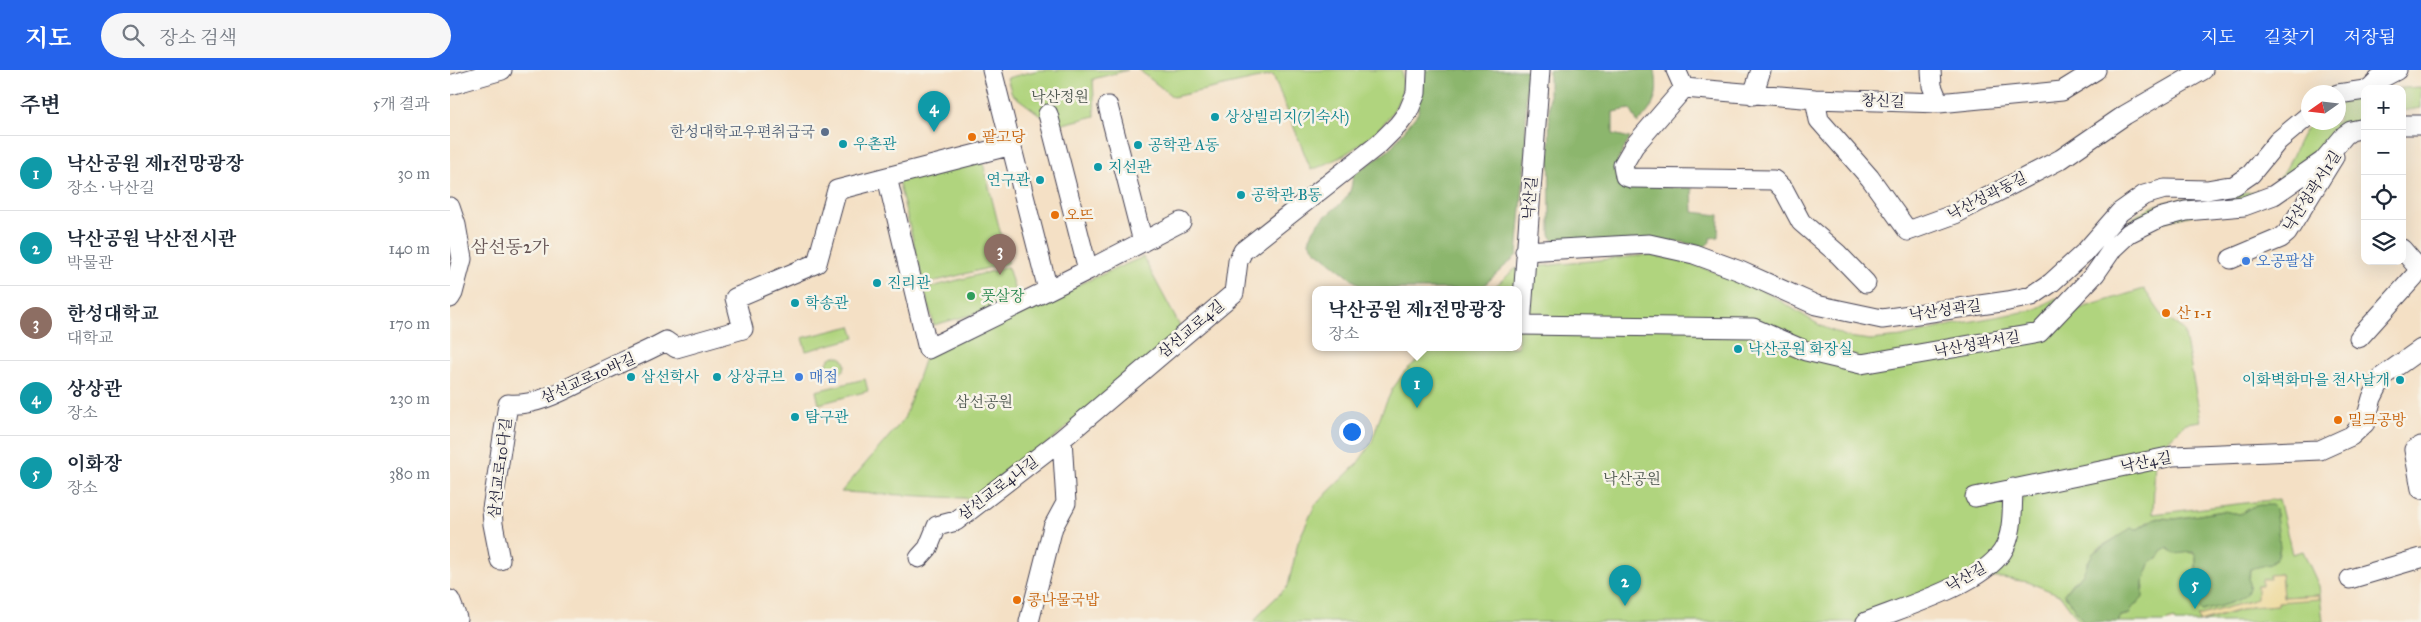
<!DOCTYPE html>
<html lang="ko">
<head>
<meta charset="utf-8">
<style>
	:root { --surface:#fff; --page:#f6f6f7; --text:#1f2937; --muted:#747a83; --line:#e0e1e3; --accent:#2563eb }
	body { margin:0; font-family:"IM FELL Great Primer","Noto Serif KR",serif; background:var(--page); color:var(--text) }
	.controls { position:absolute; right:15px; top:15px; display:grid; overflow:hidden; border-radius:10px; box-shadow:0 5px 20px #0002 }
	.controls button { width:45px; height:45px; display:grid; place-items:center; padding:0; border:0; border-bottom:1px solid var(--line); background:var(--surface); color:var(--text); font:25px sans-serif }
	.compass { position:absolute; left:1851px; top:15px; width:45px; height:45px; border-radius:50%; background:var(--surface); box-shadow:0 5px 20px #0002; rotate:256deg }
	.you { position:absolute; left:901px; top:361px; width:18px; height:18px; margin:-12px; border:4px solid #fff; border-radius:50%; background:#1a73e8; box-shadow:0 0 0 8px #1a73e833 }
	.badge { display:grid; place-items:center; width:32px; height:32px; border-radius:50%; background:var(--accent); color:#fff; font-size:16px; font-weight:700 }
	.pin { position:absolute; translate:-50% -41px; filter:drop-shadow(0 1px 2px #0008) }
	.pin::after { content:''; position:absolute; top:26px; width:18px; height:15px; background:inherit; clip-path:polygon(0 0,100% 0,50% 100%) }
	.popup { position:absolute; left:862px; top:216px; width:210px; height:65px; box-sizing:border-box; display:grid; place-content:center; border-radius:10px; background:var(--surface); filter:drop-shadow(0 1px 4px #0005); font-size:16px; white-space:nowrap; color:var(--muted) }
	.popup b { font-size:19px; color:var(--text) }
	.popup::after { content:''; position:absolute; left:50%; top:100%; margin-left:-10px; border:10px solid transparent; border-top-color:var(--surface) }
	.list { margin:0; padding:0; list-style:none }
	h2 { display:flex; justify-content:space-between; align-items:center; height:65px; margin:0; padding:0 20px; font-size:21px }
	h2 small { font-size:16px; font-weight:400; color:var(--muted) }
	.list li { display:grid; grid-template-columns:32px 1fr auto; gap:15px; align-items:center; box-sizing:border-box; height:75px; padding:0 20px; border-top:1px solid var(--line) }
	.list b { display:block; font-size:19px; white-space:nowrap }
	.list p { margin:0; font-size:16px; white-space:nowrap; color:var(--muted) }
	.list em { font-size:16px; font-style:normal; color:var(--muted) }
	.icon { flex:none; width:28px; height:28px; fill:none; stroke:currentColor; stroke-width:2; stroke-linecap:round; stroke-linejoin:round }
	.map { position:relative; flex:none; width:1971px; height:552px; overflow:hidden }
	header { display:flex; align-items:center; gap:30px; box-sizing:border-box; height:70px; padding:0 25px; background:var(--accent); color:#fff }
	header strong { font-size:24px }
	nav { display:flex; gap:28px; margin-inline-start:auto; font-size:18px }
	.search { width:350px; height:45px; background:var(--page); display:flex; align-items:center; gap:12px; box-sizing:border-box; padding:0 18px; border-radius:28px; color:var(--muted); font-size:19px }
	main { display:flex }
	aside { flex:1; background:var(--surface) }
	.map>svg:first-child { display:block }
	.green { fill:#b0d47e; stroke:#697b5c }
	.forest { fill:#8cb66d; stroke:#576c54 }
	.sand { fill:#eeda9e; stroke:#887e6c }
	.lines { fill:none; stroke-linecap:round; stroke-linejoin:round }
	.minor-casing { stroke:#423e50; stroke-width:21 }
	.minor { stroke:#fff; stroke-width:19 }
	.culture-dot { fill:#0f9aa8; stroke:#f7f3e8; stroke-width:2 }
	.service-dot { fill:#5c6f8a; stroke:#f7f3e8; stroke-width:2 }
	.food-dot { fill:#e8710a; stroke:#f7f3e8; stroke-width:2 }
	.shop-dot { fill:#3f7fe0; stroke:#f7f3e8; stroke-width:2 }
	.leisure-dot { fill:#2e9e5b; stroke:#f7f3e8; stroke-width:2 }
	.labels { text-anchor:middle; stroke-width:5; stroke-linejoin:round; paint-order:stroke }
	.park-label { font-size:15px; fill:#4d574f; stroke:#f7f3e8 }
	.street-label { font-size:15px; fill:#22223b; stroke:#f7f3e8 }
	.culture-label { font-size:15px; fill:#0d838f; stroke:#f7f3e8; text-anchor:start }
	.service-label { font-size:15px; fill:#4e5e75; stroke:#f7f3e8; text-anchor:end }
	.food-label { font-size:15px; fill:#c56008; stroke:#f7f3e8; text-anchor:start }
	.shop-label { font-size:15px; fill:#366cbe; stroke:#f7f3e8; text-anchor:start }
	.leisure-label { font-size:15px; fill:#27864d; stroke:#f7f3e8; text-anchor:start }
	.quarter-label { font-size:18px; fill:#655; stroke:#f7f3e8 }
</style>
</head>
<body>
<header>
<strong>지도</strong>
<div class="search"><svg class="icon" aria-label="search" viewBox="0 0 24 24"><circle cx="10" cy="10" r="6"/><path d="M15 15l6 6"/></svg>장소 검색</div>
<nav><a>지도</a><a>길찾기</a><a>저장됨</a></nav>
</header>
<main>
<aside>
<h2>주변<small>5개 결과</small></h2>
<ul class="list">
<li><span class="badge" style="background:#0f9aa8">1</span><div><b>낙산공원 제1전망광장</b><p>장소 · 낙산길</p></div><em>30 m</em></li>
<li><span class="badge" style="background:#0f9aa8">2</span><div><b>낙산공원 낙산전시관</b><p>박물관</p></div><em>140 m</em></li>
<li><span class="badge" style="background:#8d6e63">3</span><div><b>한성대학교</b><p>대학교</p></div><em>170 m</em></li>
<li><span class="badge" style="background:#0f9aa8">4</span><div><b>상상관</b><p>장소</p></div><em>230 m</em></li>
<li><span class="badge" style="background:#0f9aa8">5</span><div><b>이화장</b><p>장소</p></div><em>380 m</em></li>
</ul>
</aside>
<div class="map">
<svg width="1971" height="552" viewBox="0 0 1971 552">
	<rect width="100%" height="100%" fill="#f7f3e8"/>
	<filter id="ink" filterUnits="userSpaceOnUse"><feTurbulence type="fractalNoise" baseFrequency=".02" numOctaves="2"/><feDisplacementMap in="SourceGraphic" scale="10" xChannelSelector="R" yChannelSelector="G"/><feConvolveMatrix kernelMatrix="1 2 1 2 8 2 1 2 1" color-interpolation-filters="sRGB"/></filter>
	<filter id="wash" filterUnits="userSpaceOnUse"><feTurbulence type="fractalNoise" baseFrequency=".0096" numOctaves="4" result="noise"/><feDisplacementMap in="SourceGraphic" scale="20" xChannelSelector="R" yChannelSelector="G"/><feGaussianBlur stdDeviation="1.12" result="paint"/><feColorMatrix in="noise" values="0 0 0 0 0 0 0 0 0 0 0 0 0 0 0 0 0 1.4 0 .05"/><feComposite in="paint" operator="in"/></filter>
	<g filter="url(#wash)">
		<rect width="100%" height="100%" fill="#f4e0c5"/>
		<!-- green -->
		<path class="green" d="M589,0H678L643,9L645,46L605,56L562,24L557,8Z
			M689,0H952C952,7 954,17 951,24C940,60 895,88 861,100L823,5L723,27Z
			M1971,17V38L1952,41V19H1939Z
			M1915,24V49L1824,125L1665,164C1706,122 1734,131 1787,123C1796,122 1809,122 1817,118C1842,104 1843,72 1861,53L1888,52L1889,31Z
			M532,89L558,193L474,214L448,110Z
			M1197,185L1230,190L1308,217L1371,256L1398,267L1420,270L1452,267L1501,255L1584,240L1606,228L1625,240L1694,219L1712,245L1734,260L1751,351L1736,353L1705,383L1703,444L1829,429L1842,484L1853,481L1869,516L1873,552H1752L1800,537L1827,535L1828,532L1869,525L1833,527L1831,504L1820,505V509L1812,515H1807L1808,529L1748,546L1750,552H1725L1724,549L1714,552H1668L1671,546L1678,545L1694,518L1693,513L1701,491L1708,489C1708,488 1711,482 1712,481C1719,475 1741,480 1746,486V503L1742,509L1752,541L1777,534L1799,518L1800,499C1806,495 1812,496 1819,494C1839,486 1824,458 1826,443L1817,435L1802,437L1790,444L1773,441L1725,449L1712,448L1699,451L1688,459H1681L1647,479L1637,493V498L1632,505L1622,513L1614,524L1634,552H1630L1610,525L1578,512L1552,508L1522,507L1407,552H804L812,541L838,516L848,472L865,435L907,394L921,374L931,344L942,320L955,301L983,277H1068V219H1042L1065,199Z
			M693,187L732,260L531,429L391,422L454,349L478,279Z
			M558,197L568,232L484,255L474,219Z
			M401,256L405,268L356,281L352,268Z
			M377 295a9 9 0 1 1 18 0a9 9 0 1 1-18 0Z
			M415,309L418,321L369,334L366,321Z"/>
		<!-- forest -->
		<path class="forest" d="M971,0H1076V80L1067,185L1030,219H914L864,179L859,172C865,145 894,138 900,121C902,116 902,110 903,105L939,80L968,43Z
			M1099,0H1205C1209,25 1206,35 1188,53L1180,39L1163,42V64L1180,68L1167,92L1210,117L1242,118L1243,142L1269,145L1268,167L1260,168V172L1254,177L1232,172H1105L1100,165Z
			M1810,435H1822L1825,438L1830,477L1827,488L1820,494L1800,499C1798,506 1801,517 1797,523C1792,532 1762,538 1752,541L1747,536L1748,529L1742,517V509L1746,502V486L1743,482L1725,484L1718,478L1712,482L1708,489L1701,491L1693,513V528L1682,538L1680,544L1671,546L1668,552H1634L1614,524L1622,514L1632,505L1643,483L1681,458L1688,459L1705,448L1725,449L1773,441L1790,444L1802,437Z"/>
		<!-- sand -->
		<path class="sand" d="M1831,504L1833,527L1869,525V529L1828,532V535L1800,537L1750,552L1748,546L1807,529V515H1812V509H1820L1819,505Z"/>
	</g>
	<g filter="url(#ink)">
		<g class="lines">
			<!-- minor casing -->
			<g class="minor-casing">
				<path id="minor" d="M542,0L598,220L638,200L598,44
					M1090,0L1071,255L1303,258L1356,281L1411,294L1589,263L1645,204L1663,178L1679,163L1709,148L1736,141L1794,136L1824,125L1873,91L1895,65L1901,61L1915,58
					M1226,0L1234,18L1365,29L1489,33L1612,21L1646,0
					M1481,0L1482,16L1489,33
					M0,15L52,0
					M1234,18L1184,76L1173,95L1175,106L1181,108L1324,110L1334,120L1351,152L1388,184L1416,213
					M1919,19L1928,10L1947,0
					M1888,24L1915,20
					M1303,25L1311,0
					M1365,29L1369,50L1420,108L1458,161L1505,144L1611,89L1675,45L1753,0
					M658,36L693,172
					M1952,55H1971
					M562,75L437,107L478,279L598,220
					M0,137L6,155L12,189L3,223L0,228
					M1952,179L1970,200
					M1075,181L1199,174L1244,184L1290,201L1366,235L1432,249L1558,231L1582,226L1601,213L1635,182L1670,142L1694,125L1715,119L1757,120L1785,115L1801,104L1828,71L1858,46
					M1781,189L1831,168L1837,163L1884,87
					M638,200L731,152
					M1909,268L1971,199
					M1971,376L1964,380L1971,419
					M1525,427L1723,386L1870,380L1901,366L1915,353L1922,328L1933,306L1971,279
					M469,488L478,478L487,456L506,451L612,369L784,223L788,191L793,181L929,74L948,55L958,42L966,23L967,0
					M50,490L43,454L42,439L58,334C89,337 121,316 149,303C171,292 194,283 216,271L226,278L293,259L285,228L367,193L387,120L437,107
					M1900,509L1971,488
					M0,530L7,548L0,550
					M579,552L603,457L616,433L612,369
					M1416,552C1454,537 1529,515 1552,482C1564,464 1562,438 1563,418"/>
			</g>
			<!-- minor -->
			<use href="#minor" class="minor"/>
		</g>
	</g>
	<!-- markers -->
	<g class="culture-dot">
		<circle cx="765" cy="47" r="5"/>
		<circle cx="393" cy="74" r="5"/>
		<circle cx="688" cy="75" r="5"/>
		<circle cx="648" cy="97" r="5"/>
		<circle cx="590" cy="110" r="5"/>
		<circle cx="791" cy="125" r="5"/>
		<circle cx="427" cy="213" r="5"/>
		<circle cx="345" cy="233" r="5"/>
		<circle cx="1288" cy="279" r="5"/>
		<circle cx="181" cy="307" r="5"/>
		<circle cx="267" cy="307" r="5"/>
		<circle cx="1950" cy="310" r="5"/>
		<circle cx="345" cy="347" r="5"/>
	</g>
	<circle class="service-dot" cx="375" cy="62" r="5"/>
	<g class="food-dot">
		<circle cx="522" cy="67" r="5"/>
		<circle cx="605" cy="145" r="5"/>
		<circle cx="1716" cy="243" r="5"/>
		<circle cx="1888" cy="350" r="5"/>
		<circle cx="567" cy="530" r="5"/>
	</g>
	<g class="shop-dot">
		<circle cx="1796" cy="191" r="5"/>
		<circle cx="349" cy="307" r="5"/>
	</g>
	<circle class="leisure-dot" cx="521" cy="226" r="5"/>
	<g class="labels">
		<!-- park labels -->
		<g class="park-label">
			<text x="610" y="32">낙산정원</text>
			<text x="534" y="337">삼선공원</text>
			<text x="1182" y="414">낙산공원</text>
		</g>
		<!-- street labels -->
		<g class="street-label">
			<text transform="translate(1433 31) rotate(2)" y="5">창신길</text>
			<text transform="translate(1862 121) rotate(-57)" y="5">낙산성곽서1길</text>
			<text transform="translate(1537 126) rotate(-27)" y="5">낙산성곽동길</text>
			<text transform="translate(1080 128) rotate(-85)" y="5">낙산길</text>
			<text transform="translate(1495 240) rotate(-8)" y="5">낙산성곽길</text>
			<text transform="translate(741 259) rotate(-40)" y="5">삼선교로4길</text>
			<text transform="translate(1527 274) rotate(-10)" y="5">낙산성곽서길</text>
			<text transform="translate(138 308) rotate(-24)" y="5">삼선교로10바길</text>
			<text transform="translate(1696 392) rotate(-11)" y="5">낙산4길</text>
			<text transform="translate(50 398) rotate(-83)" y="5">삼선교로10다길</text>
			<text transform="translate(548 418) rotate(-37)" y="5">삼선교로4나길</text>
			<text transform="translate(1516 507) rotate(-30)" y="5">낙산길</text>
		</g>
		<!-- culture labels -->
		<g class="culture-label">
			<text x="775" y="52">상상빌리지(기숙사)</text>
			<text x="403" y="79">우촌관</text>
			<text x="698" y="80">공학관 A동</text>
			<text x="658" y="102">지선관</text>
			<text x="580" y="115" text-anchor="end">연구관</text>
			<text x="801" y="130">공학관 B동</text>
			<text x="437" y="218">진리관</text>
			<text x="355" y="238">학송관</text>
			<text x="1298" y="284">낙산공원 화장실</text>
			<text x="191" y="312">삼선학사</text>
			<text x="277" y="312">상상큐브</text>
			<text x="1940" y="315" text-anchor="end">이화벽화마을 천사날개</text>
			<text x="355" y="352">탐구관</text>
		</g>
		<!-- service labels -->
		<g class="service-label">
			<text x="365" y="67">한성대학교우편취급국</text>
		</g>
		<!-- food labels -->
		<g class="food-label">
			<text x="532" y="72">팥고당</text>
			<text x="615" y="150">오뜨</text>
			<text x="1726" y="248">산 1-1</text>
			<text x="1898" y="355">밀크공방</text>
			<text x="577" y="535">콩나물국밥</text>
		</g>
		<!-- shop labels -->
		<g class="shop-label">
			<text x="1806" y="196">오공팔샵</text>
			<text x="359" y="312">매점</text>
		</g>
		<!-- leisure labels -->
		<g class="leisure-label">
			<text x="531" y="231">풋살장</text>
		</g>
		<!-- quarter labels -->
		<g class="quarter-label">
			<text x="60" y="183">삼선동2가</text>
		</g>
	</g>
</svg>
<div class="controls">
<button>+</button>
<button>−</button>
<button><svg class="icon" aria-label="locate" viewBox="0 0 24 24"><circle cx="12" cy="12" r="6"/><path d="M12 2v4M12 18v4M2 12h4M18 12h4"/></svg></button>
<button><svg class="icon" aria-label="layers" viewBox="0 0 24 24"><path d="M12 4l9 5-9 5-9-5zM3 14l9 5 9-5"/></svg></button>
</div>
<svg class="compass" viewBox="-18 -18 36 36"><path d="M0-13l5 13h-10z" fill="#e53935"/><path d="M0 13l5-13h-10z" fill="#747a83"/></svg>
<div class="you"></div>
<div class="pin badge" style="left:967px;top:338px;background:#0f9aa8">1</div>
<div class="popup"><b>낙산공원 제1전망광장</b>장소</div>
<div class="pin badge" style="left:1175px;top:536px;background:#0f9aa8">2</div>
<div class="pin badge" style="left:550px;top:205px;background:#8d6e63">3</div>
<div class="pin badge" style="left:484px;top:62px;background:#0f9aa8">4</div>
<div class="pin badge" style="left:1745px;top:539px;background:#0f9aa8">5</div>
</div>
</main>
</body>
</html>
